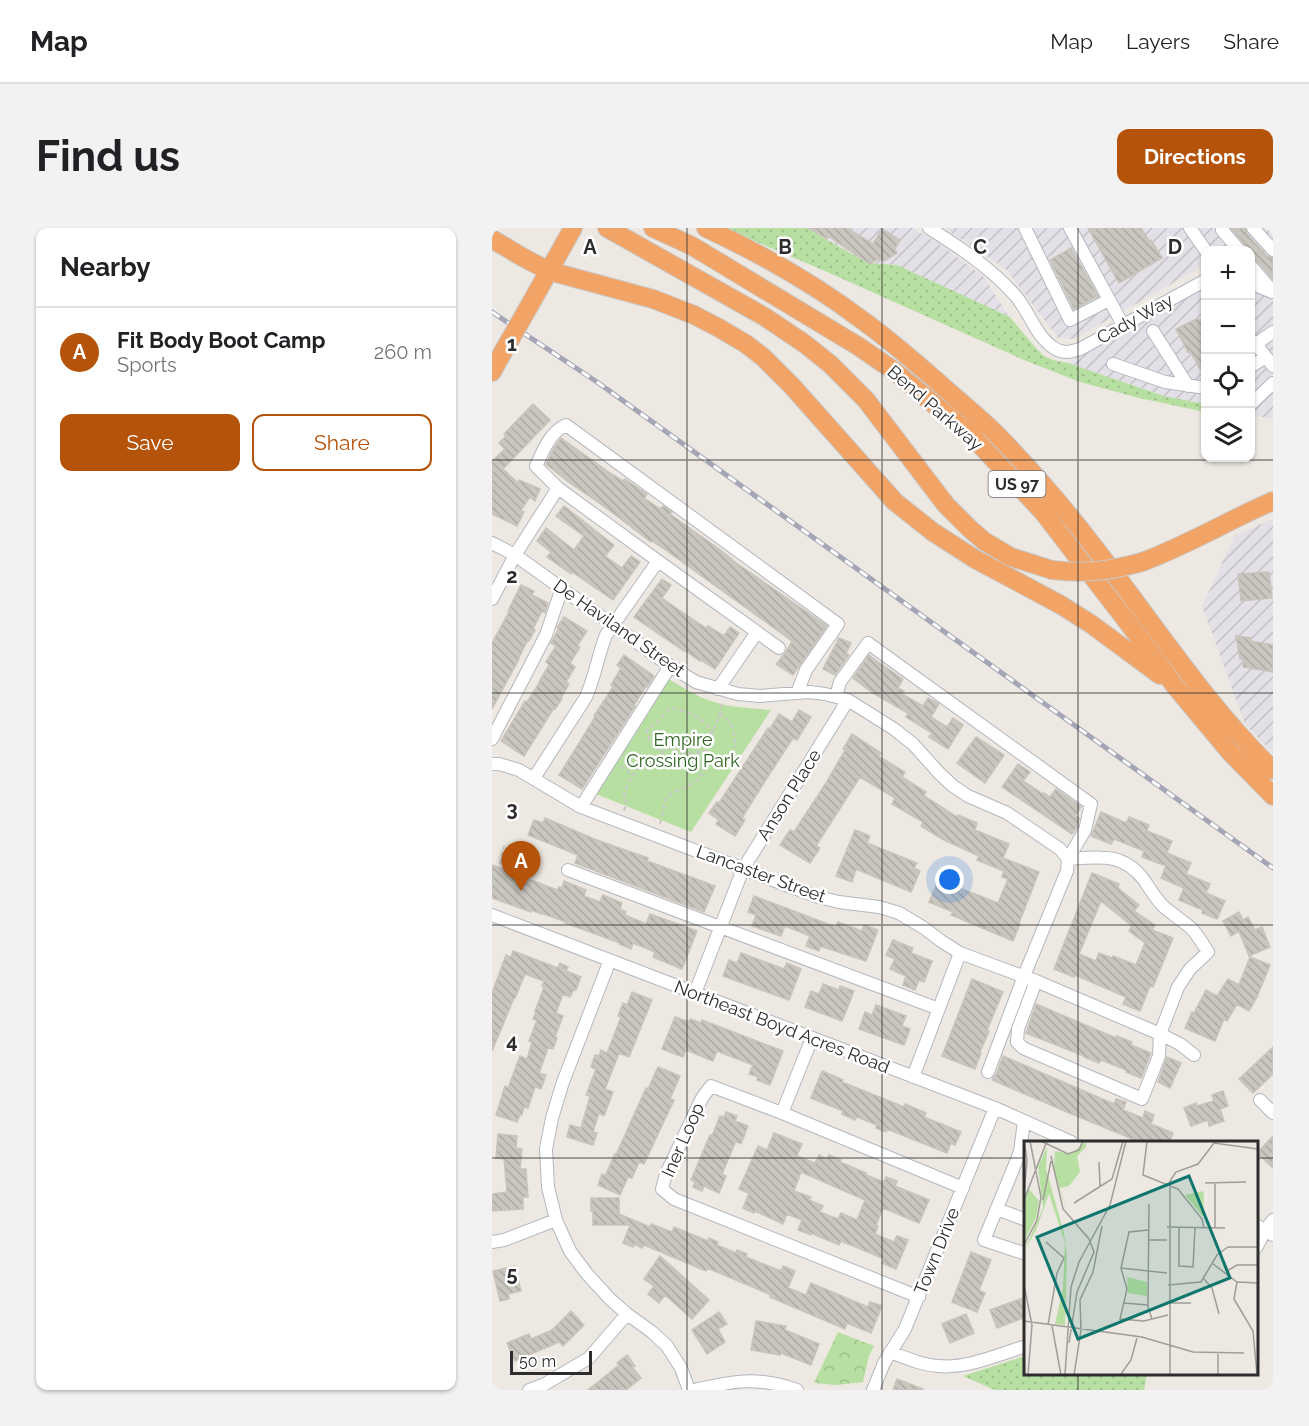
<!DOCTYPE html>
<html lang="en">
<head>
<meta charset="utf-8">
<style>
	:root { --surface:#fff; --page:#f2f2f2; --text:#202124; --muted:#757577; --line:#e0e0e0; --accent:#b45309 }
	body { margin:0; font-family:Raleway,sans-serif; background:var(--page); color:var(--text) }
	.controls { position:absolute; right:18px; top:18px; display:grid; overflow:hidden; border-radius:12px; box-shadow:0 2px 4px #0004 }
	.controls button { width:54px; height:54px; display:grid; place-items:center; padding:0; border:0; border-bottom:2px solid var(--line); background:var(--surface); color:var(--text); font:30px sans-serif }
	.scale { position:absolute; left:18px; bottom:15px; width:82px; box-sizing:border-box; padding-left:6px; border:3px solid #2d2d2d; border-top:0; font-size:16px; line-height:21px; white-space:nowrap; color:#2d2d2d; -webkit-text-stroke:4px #fff; paint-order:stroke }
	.you { position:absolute; left:458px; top:652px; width:21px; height:21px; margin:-15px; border:4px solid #fff; border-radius:50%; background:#1a73e8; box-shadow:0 0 0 9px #1a73e833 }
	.badge { display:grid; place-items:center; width:39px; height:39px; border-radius:50%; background:var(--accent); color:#fff; font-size:20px; font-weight:700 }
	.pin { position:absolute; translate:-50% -50px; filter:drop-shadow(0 2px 3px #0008) }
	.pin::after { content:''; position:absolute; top:32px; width:21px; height:18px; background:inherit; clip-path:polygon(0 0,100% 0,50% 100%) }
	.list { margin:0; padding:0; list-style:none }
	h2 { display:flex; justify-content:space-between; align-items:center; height:78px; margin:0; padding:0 24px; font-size:26px }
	h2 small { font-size:20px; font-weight:400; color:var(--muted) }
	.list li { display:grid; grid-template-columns:39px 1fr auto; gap:18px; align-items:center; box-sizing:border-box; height:90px; padding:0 24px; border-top:2px solid var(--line) }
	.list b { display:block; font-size:22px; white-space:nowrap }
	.list p { margin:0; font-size:20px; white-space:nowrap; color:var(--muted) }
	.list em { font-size:20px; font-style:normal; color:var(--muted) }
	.actions { display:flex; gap:12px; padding:18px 24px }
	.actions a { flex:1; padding:14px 0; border:2px solid var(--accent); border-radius:12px; text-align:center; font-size:21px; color:var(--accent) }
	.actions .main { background:var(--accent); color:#fff }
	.icon { flex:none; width:33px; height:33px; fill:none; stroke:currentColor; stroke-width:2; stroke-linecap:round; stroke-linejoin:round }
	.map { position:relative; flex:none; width:781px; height:1162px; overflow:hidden; border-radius:12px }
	header { display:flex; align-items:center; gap:36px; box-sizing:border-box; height:84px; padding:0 30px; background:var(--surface); border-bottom:2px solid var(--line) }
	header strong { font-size:28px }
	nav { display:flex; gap:33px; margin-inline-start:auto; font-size:21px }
	.intro { display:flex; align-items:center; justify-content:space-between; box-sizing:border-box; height:144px; padding:0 36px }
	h1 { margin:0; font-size:42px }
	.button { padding:15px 27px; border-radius:12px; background:var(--accent); color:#fff; font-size:21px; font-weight:700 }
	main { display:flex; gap:36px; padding:0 36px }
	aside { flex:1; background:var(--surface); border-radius:12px; box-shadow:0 2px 4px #0004 }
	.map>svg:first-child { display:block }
	.industrial { fill:url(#industrial-furrows) }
	.grass { fill:url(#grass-dots) }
	.forest { fill:url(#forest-crowns) }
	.park { fill:#b7dfa2 }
	.building { fill:url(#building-back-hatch); stroke:#c9c4bb; stroke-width:1.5; fill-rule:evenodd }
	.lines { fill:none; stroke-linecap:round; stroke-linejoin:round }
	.minor-casing { stroke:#b4b7bf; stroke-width:14 }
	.highway-casing { stroke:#c8c8c8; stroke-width:20 }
	.path { stroke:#c8c8c8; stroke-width:2; stroke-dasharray:4.5 3; stroke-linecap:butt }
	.minor { stroke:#fff; stroke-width:12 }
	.highway { stroke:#f2a467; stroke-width:18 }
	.rail-casing { stroke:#a4a6b6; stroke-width:5 }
	.rail { stroke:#fff; stroke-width:3; stroke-dasharray:9; stroke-linecap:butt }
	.highway-bridge-casing { stroke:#c8c8c8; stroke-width:20; stroke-linecap:butt }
	.highway-bridge { stroke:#f2a467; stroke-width:18 }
	.grid { fill:none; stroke:#2d2d2d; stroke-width:1.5; stroke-opacity:0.55 }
	.labels { text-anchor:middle; stroke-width:5; stroke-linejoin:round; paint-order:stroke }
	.shield { fill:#fff; stroke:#6c6c6c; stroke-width:1.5 }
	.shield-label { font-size:16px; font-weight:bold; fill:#2d2d2d }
	.street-label { font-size:18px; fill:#2d2d2d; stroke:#fff }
	.park-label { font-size:18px; fill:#2f6621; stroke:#fff }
	.inset-road { fill:none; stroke:#a09d99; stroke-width:1.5 }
	.view { fill:#0f766e; fill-opacity:0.15; stroke:#0f766e; stroke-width:3 }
	.inset-edge { fill:none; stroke:#2d2d2d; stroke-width:3 }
	.grid-label { font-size:20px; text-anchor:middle; font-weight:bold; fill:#2d2d2d; stroke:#fff; stroke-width:5; stroke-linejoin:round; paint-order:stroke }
</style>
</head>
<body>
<header>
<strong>Map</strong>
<nav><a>Map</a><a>Layers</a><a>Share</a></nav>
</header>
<div class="intro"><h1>Find us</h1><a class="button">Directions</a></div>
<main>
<aside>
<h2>Nearby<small></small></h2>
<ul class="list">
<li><span class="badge">A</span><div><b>Fit Body Boot Camp</b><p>Sports</p></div><em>260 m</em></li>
</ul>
<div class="actions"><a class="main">Save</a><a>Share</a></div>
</aside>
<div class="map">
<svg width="781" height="1162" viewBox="0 0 781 1162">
	<defs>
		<pattern id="industrial-furrows" width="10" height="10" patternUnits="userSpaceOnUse" patternTransform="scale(1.5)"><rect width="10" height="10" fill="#e3e1e7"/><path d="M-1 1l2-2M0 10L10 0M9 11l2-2" fill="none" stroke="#c3c1c6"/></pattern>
		<pattern id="grass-dots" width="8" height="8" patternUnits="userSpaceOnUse" patternTransform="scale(1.5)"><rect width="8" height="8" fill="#b7dfa2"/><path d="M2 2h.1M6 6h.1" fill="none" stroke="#9ec08c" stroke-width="1.8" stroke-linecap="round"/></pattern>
		<pattern id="forest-crowns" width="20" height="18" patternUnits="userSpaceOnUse" patternTransform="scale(1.5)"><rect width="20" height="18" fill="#b7dfa2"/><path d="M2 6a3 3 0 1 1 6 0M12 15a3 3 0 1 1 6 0" fill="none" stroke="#9ec08c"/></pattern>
		<pattern id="building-back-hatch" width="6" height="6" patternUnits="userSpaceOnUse" patternTransform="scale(1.5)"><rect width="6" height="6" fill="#c9c6bf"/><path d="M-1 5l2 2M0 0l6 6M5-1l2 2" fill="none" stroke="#adaaa4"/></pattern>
	</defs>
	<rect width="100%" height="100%" fill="#ede8e1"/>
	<!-- industrial -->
	<path class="industrial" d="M314,0H421L447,16L491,48L518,90L405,37L376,35Z
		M452,0H781V191L759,187L758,22H714L713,36L704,42L582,111L566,110L513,40Z
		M713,60V176L672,168L576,135Z
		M781,291V525L753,496L710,378L743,307Z"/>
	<!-- grass -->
	<path class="grass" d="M232,0H314L376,35L405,37L518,89L542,118L552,128L561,132L576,135L672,168L713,176V184L647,170L588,154L532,132L333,43Z
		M533,1128L534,1146H655L652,1162H503L471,1148Z"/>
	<!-- forest -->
	<path class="forest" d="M346,1104L382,1118L377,1128L371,1154L344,1157L322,1155Z"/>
	<!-- park -->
	<path class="park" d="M175,450C190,459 205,469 222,474C241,480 260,480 279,482L199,604L104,566Z"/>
	<!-- building -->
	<path class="building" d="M316,0H355L381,16L390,1L408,12L403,21L405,25L392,33L389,29L378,36L336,8L335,11Z
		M596,0H649L657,13L659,12L670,30L627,55Z
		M739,0H753L755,6L775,28L781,30V51L764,32L759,29V22H755L753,17Z
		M579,20L606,68L582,81L558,32Z
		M706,90L707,93L714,90V152L698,123L696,124L684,101Z
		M41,176L58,192L11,241L26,255L27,252L48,261L43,273L38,269L29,282L32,284L25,298L0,286V233L13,221L7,215L14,208L12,206Z
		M69,210L118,245L131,253L133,251L143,258L155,266L152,270L168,281L171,278L180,284L178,286L227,321L240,331V332L335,398L301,447L284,436L294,424L300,413L175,323L160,313L159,314L113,279L75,253L54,236L62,220Z
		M72,278L122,317L113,328L130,340L139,328L148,334L121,372L80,344L79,346L55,329L59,324L45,313L54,300L82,322L92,308L64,288Z
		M777,344L780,370L749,373L746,346Z
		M170,351L179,357L170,370L187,382L214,400L216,398L232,408L238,399L247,405L223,441L209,432L208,433L193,423H192L142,389Z
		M29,357L42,363L40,367L56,375L53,385L50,383L41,401L43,402L37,413L36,412L26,431H27L0,481V415L17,384L16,383Z
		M72,389L95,403L85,418L88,419L78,435L83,439L74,454L77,456L69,470L70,471L63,481L62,480L32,528L9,513L33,473L35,474L49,452H48L57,437L54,434L64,418L59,415L67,400L65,399L66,398Z
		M744,408L759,410V413L781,417V444L751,439L752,432L748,431Z
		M347,410L359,415L354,426L357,427L343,447L331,441Z
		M132,427L162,448L155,459L154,458L142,477L143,478L90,561L67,547L94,504L103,489L102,488L121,459L119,457L129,440L125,437Z
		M377,427L386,434L411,451L406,460L412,463L410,466L431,478L436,470L447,476L439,489L455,499L461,490L471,497L456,521L437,509L440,505L414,489L416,485L381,465L361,450Z
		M307,482L319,489L305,512L301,510L268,561L250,590L253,592L243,608L224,596L227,592L217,585L225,574L227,575L276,500L278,501L287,486L300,494Z
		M360,506L389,525L386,528L413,544L410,549L434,564L432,568L465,589L466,587L485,595L483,602L517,616L511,630L547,644L527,695L528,696L521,713L459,687L461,684L437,674L447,650L466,657L465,659L506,675L516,651L510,649L512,643L485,632L487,628L450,611L429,598L431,594L400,576L403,570L368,549L324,618L328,620L318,635L288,617L298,602L302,604L334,555L353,522L351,521Z
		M484,509L512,527L493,555L465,535Z
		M526,536L538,544L531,553L551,566L552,565L558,569L564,561L589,579L583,588L587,590L585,599L580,606L510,559Z
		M609,584L634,595L637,589L657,597L655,603L680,613L675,625L699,635L694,646L718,656L714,665L733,673L725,691L710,685L711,682L687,672L692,660L669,650L674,638L650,629L652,623L622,611L619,616L599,608Z
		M53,590L102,611L156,630L155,633L223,658L212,684L83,635L86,627L36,607L42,592L51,595Z
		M363,602L378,608L375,615L425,635L422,640L428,643L419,664L364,641L360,654L344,648Z
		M0,637L65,662L67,659L70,660L72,653L94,662L92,668L108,674L111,667L130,675L128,681L134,684L133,687L154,696L158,686L205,703L190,741L161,729L163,724L141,715L139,721L127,716L128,715L73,695L74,694L49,685V686L39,682V684L0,670Z
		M600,645L627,656L626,660L647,677L642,683L663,697L660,702L681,710L661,759L658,758L648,783L631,776L634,769L583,747L582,749L562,741ZM609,673L640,698L637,703L653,715L644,737L621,728L620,730L607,725L604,733L587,726Z
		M262,668L344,699L346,694L370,703L372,697L386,702L374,733L328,718L327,723L314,718L318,708L293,698L289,708L260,698L264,687L256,684Z
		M747,684L751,692L756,689L763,702L770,699L778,719L757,728L747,703L739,708L731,693Z
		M401,712L421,720L419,725L440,733L432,754L427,752L423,762L411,757L414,748L398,741L403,731L394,727Z
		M21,723L66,740L68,735L76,739L74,743L89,749L84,762L82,761L78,769L71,766L64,785L71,788L63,809L65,810L61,821L56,820L47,845L54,847L49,861L43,859L36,880L32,879L30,887H28L25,894L4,887L13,858L16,860L28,828L35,831L40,814L37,813L45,792L41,791L44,784L43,783L52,759L50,758L52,753L33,746L23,770H22L0,823V765L14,727L19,729Z
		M249,725L292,741L295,735L309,741L297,772L231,748L237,732L245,735Z
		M758,729L778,737L765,769L757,783L745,776L735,793L732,791L723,813L693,800L700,784L702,785L714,762L725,768L736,751L747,757Z
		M480,751L511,764L495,802L497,803L488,824L489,825L483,841L450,828Z
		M331,756L347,762L348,758L362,763L350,793L313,779L319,763L327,766Z
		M140,764L160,772L137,829L127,825L113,861L121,864L112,888L107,885L101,904L105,905L101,917L75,909L78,897L89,900L98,868L94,867L104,841L99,839L103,827L107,828L109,822L115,825L129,789L126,788L131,775L135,777Z
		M544,776L624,810L625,808L640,814L639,817L659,825L650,848L649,850L634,844V842L609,832L607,835L592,829V828L534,805Z
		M384,777L414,788L410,798L418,801L412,817L367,801L373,784L380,787Z
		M183,789L197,794L198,791L209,795L210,792L291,823L278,857L265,852L266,849L257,846L261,837L225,823L221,833L194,822L191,829L170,821Z
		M781,819V846L761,865L747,851Z
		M511,828L622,876L624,871L634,874L631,882L651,890L653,883L662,887L659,896L681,905L677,915H650L575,884L500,852L504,847Z
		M675,829L689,835L678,860L666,854Z
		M166,839L188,848L178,871L182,872L152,936L147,934L140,950L136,949L128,967L106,957L110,946L113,948L123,926L124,927L154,860L156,861Z
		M330,843L351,852L350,854L412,879L413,876L434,885L432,889L469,904L463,917L459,915L455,925L395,901L394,904L384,900L385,897L365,889L363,892L350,886L351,883L319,870Z
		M731,863L736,878L728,881L732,893L717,898L716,892L699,898L692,880L704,875L705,878L722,873L720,867Z
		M234,884L245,888L243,893L256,898L249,916L244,913L230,946L234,948L227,965L212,958L210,963L201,959L203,954L199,952L218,907L220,908L228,888L232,889Z
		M282,905L310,916L305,928L323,935L327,927L335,931L337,927L349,932L348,934L374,945V947L392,954L394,949L405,953L403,958L437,972L427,995L391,980L384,997L386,998L383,1006L402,1014L405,1008L416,1012L404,1041L390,1035L392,1031L383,1027L349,1013L347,1017L319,1005V1007L306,1002L310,992L295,986L291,996L263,983L262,985L251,980L257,965L247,961L266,918L275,922ZM309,944L373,972L365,992L349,985L346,991L328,984L331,978L317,972L319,969L302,963Z
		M6,906L25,908L24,920L30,921L28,941H34L36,969H31V981L0,983V966L15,964L12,931L4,930Z
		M781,908V940L765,925Z
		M99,970H127V986L158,999L159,996L180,1004L182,999L216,1013L217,1010L226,1014L225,1017L244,1025L245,1022L255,1026L254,1029L289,1043L291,1038L303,1043L296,1060L314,1067L319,1055L376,1079L378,1074L390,1078L379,1105L355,1095L353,1101L278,1069L279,1067L251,1055L215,1040L214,1043L152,1017L150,1020L142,1016L141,1019L131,1015L138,997H101V983H99Z
		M479,1024L499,1032L487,1062L493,1065L485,1084L460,1074Z
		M168,1028L217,1072L200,1091L173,1067L167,1075L156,1066L162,1058L152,1051Z
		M23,1038L29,1063L16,1066L17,1071L8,1073L1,1043Z
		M534,1069V1089L505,1100L498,1082Z
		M79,1083L92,1097L71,1118L67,1114L23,1133L15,1115L37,1106L39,1111L60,1102Z
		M227,1084L235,1096L226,1101L233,1114L215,1126L200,1102Z
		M474,1086L482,1105L458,1115L450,1096Z
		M264,1093L294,1098L293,1102L327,1116L319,1137L289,1125L288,1127L259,1122Z
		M135,1127L143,1138L140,1139L149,1150L134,1162H96L127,1137L125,1135Z
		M405,1151L431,1161V1162H401Z"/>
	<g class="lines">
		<!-- minor casing -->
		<g class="minor-casing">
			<path id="minor" d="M437,0C467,19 496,38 521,65C537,81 542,107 562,120C571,126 579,124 588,121L714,52
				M533,0L578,92L617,72
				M578,0L631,97
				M698,0L714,23
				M731,0L730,2L747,22
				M761,0L781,22
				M758,37L781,64
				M758,55L780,64
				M661,103L696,158
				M758,111L764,116L781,104
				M764,116L781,138
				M621,136L673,154L714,160
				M758,139L774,129
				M759,176L781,155
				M0,315L23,327L178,438L204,454L246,466L268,468L317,464L333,466L356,472L402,501L421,516L447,545L461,558L476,568L515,585L568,621L576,631
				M0,371L23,327L66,260
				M287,420L166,333L66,260L44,238C51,223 58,204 74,197L346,396L314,442L305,465
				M226,461L265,404
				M344,468L348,454L376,415L599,576L593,602L576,631L575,643L532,748L496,844
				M0,511L54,407L70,360
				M0,536H7L27,542L89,579L299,659L326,669L347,674L387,679L407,685L432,700L449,713L468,725L544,753L668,806L688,816L702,827
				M42,550L94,469C103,449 106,427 114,407L166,333
				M89,579L178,438
				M76,642L447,781
				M0,687L503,880L579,914
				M118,732L71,854L60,890L54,921L56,959L64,992L78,1023L95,1046L118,1071L135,1086L160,1104L175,1118L189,1140L197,1162
				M544,753L526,801L525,814L531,820L650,871L667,828L668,806L686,759L698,741L716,724C711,716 706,708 700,701C691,693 680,686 671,678C663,670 658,661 652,652C631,624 607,629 576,631
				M203,765L251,641L356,472
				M421,849L468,725
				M768,872L781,885
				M290,885L320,810
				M532,893L528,924L492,1012L534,1026
				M505,981L534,992
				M764,997L781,1007
				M0,1014L12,1012L64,992
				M764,1020L774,1001L781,992
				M427,1069L182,971L170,961L174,946L210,870L219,858L290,885L471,960
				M398,1124C414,1130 430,1137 447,1138C474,1141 508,1126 534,1118
				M37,1162L53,1156L97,1130L135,1086
				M202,1162C241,1153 266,1148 305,1162
				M381,1162L392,1135L413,1101L503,880"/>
		</g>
		<!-- highway casing -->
		<g class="highway-casing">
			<path id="highway" d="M115,0L273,89L313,116L338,136L374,172L454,277L478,301L492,313L519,329L560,342
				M161,0L200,18L366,118L401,142L479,207L551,284L637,396L683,458L738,524L781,568
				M214,0C267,25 319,54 366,89C398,112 428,138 457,164C474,179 492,193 508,210C541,244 573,281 602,319C661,394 712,475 781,542
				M0,11L32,30L57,43L161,71L202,87L227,100L254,116L271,129L300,158L403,274L441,304L483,331L569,377L599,396L668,447
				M44,66L81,0
				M0,144L7,131
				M650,334C696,317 737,292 781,273"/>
		</g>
		<!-- path -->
		<path class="path" d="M228,486C242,493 242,505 243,520
			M129,538L141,548
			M132,583L134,576L132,566L137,553L148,539L165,531L174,520C180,520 183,522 188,524C194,525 206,525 212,523C217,522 220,518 221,513C225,494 194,483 180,480L175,482L167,493L157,500L155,503C156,513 163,519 170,524
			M168,596C171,588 171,576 175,569C179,564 201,558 207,550C215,542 205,534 207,524C208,515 214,512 219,505C226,496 228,485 230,474
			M0,657L8,637L12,618"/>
		<!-- minor -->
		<use href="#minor" class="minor"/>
		<!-- highway -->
		<use href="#highway" class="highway"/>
		<!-- rail casing -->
		<g class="rail-casing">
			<path id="rail" d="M0,84L105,154L781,640"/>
		</g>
		<!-- rail -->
		<use href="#rail" class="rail"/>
		<!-- highway-bridge casing -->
		<g class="highway-bridge-casing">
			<path id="highway-bridge" d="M7,131L44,66
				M560,342C594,346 617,343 650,334"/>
		</g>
		<!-- highway-bridge -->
		<use href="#highway-bridge" class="highway-bridge"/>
	</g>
	<!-- grid -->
	<path class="grid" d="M195,0V1162M390,0V1162M586,0V914M0,232H781M0,465H781M0,697H781M0,930H534M764,930H781M586,1146V1162"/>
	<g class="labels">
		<!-- shield labels -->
		<rect class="shield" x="496.5" y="243" width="57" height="26" rx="4.5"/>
		<g class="shield-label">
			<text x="525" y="262">US 97</text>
		</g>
		<!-- street labels -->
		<g class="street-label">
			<text transform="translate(643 91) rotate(-29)" y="6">Cady Way</text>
			<text transform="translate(443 180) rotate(41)" y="6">Bend Parkway</text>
			<text transform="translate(127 400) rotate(35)" y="6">De Haviland Street</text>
			<text transform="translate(297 567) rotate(-58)" y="6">Anson Place</text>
			<text transform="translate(269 646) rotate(20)" y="6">Lancaster Street</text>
			<text transform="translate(290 799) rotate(21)" y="6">Northeast Boyd Acres Road</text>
			<text transform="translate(191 912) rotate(-66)" y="6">Iner Loop</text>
			<text transform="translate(445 1023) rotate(-68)" y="6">Town Drive</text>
		</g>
		<!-- park labels -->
		<g class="park-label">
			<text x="191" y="518">Empire<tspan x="191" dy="21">Crossing Park</tspan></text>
		</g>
	</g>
	<!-- overview -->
	<g transform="translate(532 913)">
		<rect width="234" height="234" fill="#ede8e1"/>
		<path d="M62,0V6L53,15L56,31L45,45L36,47L44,76L30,29L31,10L47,13ZM23,6L22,28L40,92L43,114L41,184L31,183L39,147L41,102L25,53L12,89L0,110L19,67L14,26ZM4,47L15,60L12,76L0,101V61ZM180,50L179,76L161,54Z" fill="#b7dfa2"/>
		<path d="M103,136L123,141V155L104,152Z" fill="#b7dfa2"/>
		<path class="inset-road" d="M17,0L44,13L55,9L59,0M123,0L119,34L154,48L178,78L180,87M27,15L39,68L65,98L70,111L53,151L45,202M75,21L76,45M181,42L222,41M0,53L3,19L0,0M0,59L23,0M19,59L27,20M50,62L88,38L99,0M125,63L124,166L128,178M143,86L201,87M155,86V125L169,126L171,86M191,87V42M124,89L105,91L97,127L103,148L96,178L120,180L144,174M124,99H143M22,101L40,117L33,132L24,184M0,104L13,79L17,56L6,0M189,123L213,141L234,142M97,127L143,132M203,130L213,124H234M180,138L188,147L195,173M213,141L210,158L229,190L233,234M0,144L8,184L4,234M144,144L177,141L193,114L204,106H234M100,162L124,164M144,162H167M0,180L118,196L169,211L220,212M28,185L37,234M194,213V234M97,233L107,219L113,197M41,234L47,146L55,121L86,64L102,0M50,234L57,189L56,159L69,131L78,85M146,234V40L152,31L174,23L190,2L234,8"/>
		<path class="view" d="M165,35L206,137L54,198L13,96Z"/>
		<rect width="234" height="234" class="inset-edge"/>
	</g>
	<g class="grid-label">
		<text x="98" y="26">A</text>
		<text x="293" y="26">B</text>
		<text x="488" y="26">C</text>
		<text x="683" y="26">D</text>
		<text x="20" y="123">1</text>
		<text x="20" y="355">2</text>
		<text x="20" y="588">3</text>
		<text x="20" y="820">4</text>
		<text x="20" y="1053">5</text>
	</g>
</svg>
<div class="controls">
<button>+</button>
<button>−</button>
<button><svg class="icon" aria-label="locate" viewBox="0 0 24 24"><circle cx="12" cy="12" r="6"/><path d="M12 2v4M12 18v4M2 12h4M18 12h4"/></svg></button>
<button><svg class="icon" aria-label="layers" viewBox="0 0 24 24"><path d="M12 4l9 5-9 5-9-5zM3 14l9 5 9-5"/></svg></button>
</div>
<div class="scale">50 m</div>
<div class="you"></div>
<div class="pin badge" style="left:29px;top:663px">A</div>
</div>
</main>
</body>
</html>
